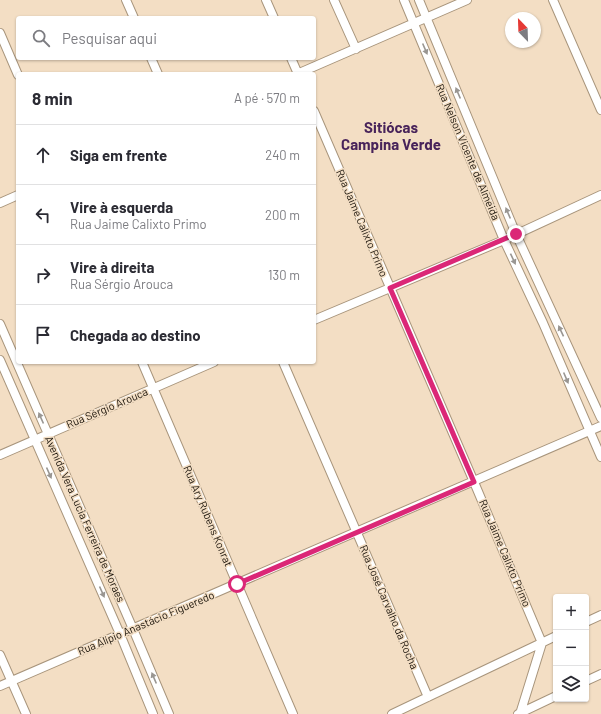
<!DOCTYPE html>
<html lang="pt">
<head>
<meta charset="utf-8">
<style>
	:root { --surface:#fff; --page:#f2f2f3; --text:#2b2b33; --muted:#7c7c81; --line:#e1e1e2 }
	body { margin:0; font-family:Barlow,sans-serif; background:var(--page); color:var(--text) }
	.controls { position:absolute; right:12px; bottom:12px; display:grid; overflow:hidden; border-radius:4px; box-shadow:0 1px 3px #0004 }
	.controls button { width:36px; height:36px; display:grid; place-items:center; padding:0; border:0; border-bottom:1px solid var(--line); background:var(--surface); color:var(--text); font:20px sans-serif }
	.compass { position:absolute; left:505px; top:12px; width:36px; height:36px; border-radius:50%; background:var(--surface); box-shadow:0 1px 3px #0004; rotate:337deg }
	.stop { position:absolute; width:12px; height:12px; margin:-9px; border:3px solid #db2777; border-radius:50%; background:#fff }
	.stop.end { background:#db2777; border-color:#fff; box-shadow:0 1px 4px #0008 }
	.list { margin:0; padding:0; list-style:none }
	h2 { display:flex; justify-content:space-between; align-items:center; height:52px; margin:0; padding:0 16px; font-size:17px }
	h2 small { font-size:13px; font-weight:400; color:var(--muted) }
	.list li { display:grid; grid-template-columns:26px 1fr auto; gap:12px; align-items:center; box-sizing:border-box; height:60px; padding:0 16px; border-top:1px solid var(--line) }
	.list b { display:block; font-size:15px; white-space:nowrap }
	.list p { margin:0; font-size:13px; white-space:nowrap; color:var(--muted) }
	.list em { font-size:13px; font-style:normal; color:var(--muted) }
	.icon { flex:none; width:22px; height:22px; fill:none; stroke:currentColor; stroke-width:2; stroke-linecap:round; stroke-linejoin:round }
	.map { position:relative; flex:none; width:601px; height:714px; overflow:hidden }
	.search { position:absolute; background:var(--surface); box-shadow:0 1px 3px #0004; left:16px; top:16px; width:300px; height:44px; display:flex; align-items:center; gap:10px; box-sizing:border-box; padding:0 14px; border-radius:4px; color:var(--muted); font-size:15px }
	.panel { position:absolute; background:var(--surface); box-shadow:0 1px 3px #0004; left:16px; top:72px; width:300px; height:292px; border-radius:4px }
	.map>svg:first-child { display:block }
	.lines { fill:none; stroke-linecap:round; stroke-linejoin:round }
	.street-casing { stroke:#a8957c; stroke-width:10 }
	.street { stroke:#fff; stroke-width:8 }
	.oneway { fill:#999692 }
	.route { stroke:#db2777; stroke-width:5 }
	.labels { text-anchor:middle; stroke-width:3; stroke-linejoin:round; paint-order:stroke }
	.street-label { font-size:11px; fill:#1c150c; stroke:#f3dec4 }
	.district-label { font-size:15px; font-weight:bold; fill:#48235a; stroke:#f3dec4 }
</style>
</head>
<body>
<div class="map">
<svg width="601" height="714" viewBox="0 0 601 714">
	<rect width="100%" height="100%" fill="#f3dec4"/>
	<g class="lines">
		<!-- street casing -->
		<g class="street-casing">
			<path id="street" d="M126,0L134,18
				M266,0L274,18
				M334,0L356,49
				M404,0L504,240L543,323L601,457
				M419,0L516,234L601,418
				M553,0L601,110
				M0,33L18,75
				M151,58L158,74
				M291,58L298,74
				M297,74L467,0
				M314,111L474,482L542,643
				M0,203L18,195
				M314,320L504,240L601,195
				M0,324L133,629L169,714
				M0,360L120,634L153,714
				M142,362L293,714
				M283,362L428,697
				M0,455L214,362
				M586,622L601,615
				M0,655L26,714
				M586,681L601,674
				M0,686L601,426
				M392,714L556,636
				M518,714L556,696
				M520,714L542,643"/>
		</g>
		<!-- street -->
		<use href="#street" class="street"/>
	</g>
	<!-- one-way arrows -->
	<defs><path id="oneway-solid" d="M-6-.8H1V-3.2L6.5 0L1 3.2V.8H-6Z"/></defs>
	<g class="oneway">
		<use href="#oneway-solid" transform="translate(425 49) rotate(67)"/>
		<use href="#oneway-solid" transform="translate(458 93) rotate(-113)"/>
		<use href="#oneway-solid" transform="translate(508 213) rotate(-113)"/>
		<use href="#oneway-solid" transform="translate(513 259) rotate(65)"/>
		<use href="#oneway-solid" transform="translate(561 331) rotate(-115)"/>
		<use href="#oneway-solid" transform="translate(566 378) rotate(67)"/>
		<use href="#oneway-solid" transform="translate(41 418) rotate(-114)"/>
		<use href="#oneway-solid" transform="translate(49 473) rotate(66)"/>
		<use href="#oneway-solid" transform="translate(102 592) rotate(66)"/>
		<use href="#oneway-solid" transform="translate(154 678) rotate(-113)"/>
	</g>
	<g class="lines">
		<!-- route -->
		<path class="route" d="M237,584L474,482L390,288L516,234"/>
	</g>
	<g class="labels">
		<!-- street labels -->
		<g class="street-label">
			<text transform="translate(468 152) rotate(67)" y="4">Rua Nelson Vicente de Almeida</text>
			<text transform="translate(362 223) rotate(67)" y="4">Rua Jaime Calixto Primo</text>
			<text transform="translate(107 408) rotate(-23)" y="4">Rua Sérgio Arouca</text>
			<text transform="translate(208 516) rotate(67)" y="4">Rua Ary Rubens Konrat</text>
			<text transform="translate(85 519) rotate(66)" y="4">Avenida Vera Lucia Ferreira de Moraes</text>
			<text transform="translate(505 553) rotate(67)" y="4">Rua Jaime Calixto Primo</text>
			<text transform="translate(389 607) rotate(67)" y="4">Rua José Carvalho da Rocha</text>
			<text transform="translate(146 623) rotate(-23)" y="4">Rua Alípio Anastácio Figueredo</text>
		</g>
		<!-- district labels -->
		<g class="district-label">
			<text x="391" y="133">Sitiócas<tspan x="391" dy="17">Campina Verde</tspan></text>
		</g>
	</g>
</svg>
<div class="controls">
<button>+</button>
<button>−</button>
<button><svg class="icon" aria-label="layers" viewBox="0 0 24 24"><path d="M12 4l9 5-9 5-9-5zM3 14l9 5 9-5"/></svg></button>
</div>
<svg class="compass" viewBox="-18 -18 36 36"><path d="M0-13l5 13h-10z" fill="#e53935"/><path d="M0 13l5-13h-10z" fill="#7c7c81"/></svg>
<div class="stop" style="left:237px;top:584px"></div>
<div class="stop end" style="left:516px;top:234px"></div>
<div class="search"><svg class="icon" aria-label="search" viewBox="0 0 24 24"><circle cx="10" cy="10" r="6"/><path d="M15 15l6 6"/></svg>Pesquisar aqui</div>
<section class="panel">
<h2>8 min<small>A pé · 570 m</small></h2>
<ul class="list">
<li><svg class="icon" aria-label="ahead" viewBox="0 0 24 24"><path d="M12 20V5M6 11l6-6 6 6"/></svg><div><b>Siga em frente</b></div><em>240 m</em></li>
<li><svg class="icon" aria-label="left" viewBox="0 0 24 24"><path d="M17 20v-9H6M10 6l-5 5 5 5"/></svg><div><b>Vire à esquerda</b><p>Rua Jaime Calixto Primo</p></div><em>200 m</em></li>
<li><svg class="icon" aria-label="right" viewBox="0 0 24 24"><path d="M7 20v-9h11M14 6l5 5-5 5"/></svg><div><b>Vire à direita</b><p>Rua Sérgio Arouca</p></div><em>130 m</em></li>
<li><svg class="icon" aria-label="arrive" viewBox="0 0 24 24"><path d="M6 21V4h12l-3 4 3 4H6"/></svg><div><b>Chegada ao destino</b></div></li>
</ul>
</section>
</div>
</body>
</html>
